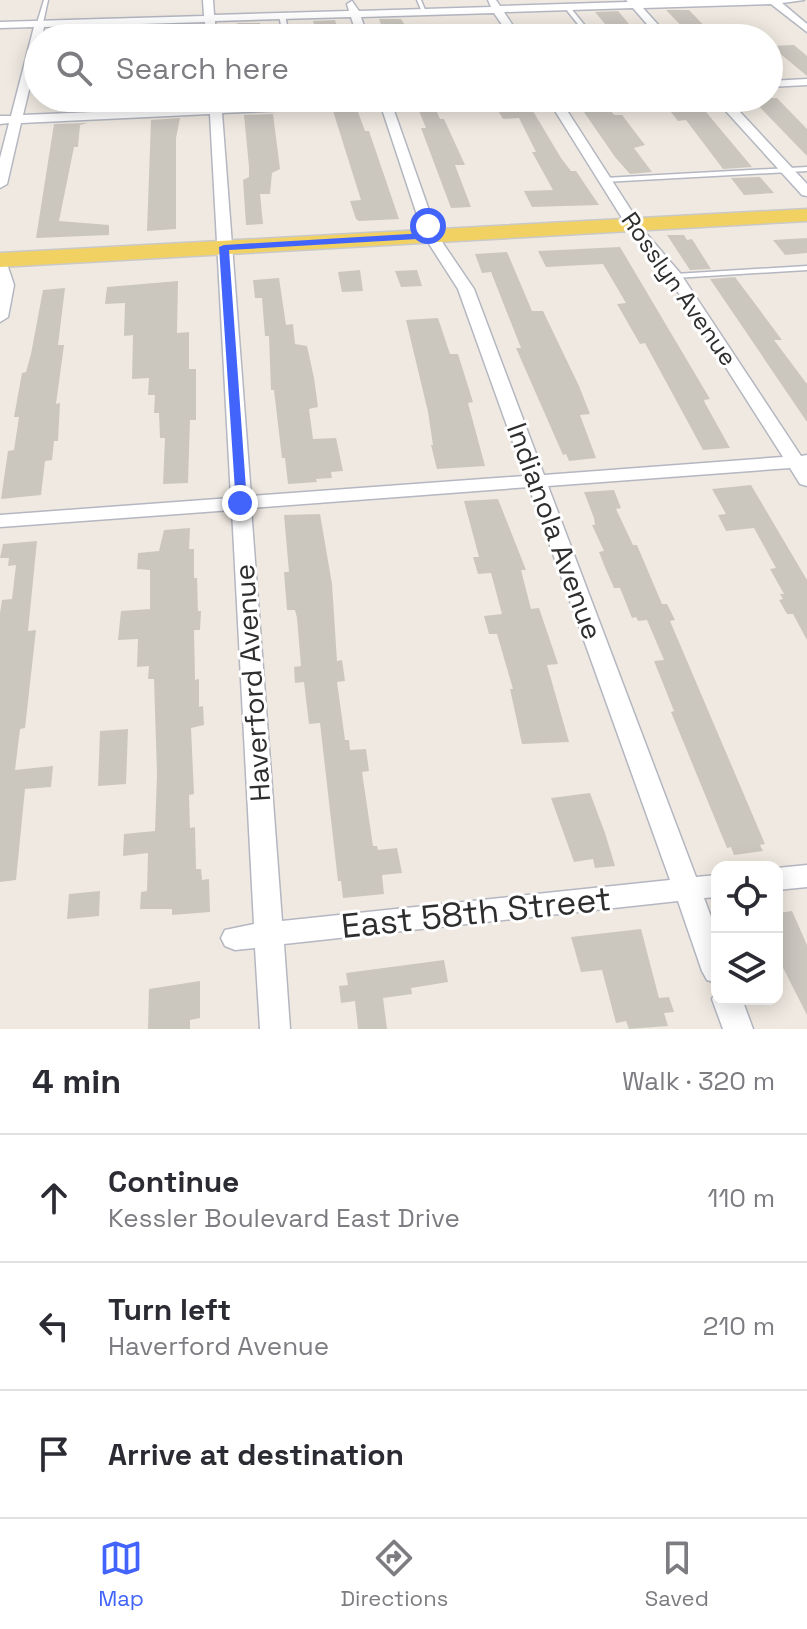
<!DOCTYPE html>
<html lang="en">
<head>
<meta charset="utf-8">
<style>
	:root { --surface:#fff; --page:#f2f2f3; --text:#2b2b33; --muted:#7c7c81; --line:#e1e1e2; --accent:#4264fb }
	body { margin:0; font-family:"Space Grotesk",sans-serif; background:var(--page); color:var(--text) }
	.controls { position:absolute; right:24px; bottom:24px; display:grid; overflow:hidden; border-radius:16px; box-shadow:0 4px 20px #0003 }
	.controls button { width:72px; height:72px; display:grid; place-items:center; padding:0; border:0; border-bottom:2px solid var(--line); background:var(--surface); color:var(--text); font:40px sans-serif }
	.stop { position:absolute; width:24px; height:24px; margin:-18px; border:6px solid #4264fb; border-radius:50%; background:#fff }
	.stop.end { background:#4264fb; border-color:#fff; box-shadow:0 2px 8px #0008 }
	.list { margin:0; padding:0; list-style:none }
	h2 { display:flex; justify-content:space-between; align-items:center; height:104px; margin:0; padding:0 32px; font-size:34px }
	h2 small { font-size:26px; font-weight:400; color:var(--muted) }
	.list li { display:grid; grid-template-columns:52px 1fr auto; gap:24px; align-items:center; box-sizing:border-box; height:128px; padding:0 32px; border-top:2px solid var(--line) }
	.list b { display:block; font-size:30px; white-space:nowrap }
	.list p { margin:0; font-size:26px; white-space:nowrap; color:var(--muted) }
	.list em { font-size:26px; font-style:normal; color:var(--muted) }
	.icon { flex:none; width:44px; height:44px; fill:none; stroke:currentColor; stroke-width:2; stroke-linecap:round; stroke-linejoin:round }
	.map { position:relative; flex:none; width:807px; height:1029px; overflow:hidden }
	.search { position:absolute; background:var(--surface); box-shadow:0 4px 20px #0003; left:24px; right:24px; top:24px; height:88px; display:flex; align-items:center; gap:20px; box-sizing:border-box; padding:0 28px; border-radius:44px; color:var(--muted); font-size:30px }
	.sheet { height:488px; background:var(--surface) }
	nav { display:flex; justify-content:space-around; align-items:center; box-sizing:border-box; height:112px; border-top:2px solid var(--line); background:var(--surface); font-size:22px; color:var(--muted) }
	nav a { display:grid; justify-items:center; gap:4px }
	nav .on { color:var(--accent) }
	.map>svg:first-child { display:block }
	.building { fill:#cbc7bf }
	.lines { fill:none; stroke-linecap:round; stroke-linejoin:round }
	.lane-casing { stroke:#b4b7c1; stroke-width:3 }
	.street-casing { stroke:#b4b7c1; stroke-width:3 }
	.primary-casing { stroke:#c9c9c9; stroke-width:3 }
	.lane { fill:#fff; fill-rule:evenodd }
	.street { fill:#fff; fill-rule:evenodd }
	.primary { fill:#f2d163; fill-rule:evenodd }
	.route { fill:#4264fb }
	.labels { text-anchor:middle; stroke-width:6; stroke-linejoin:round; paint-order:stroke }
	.far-street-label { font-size:24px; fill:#2e2e2e; stroke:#fff }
	.street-label { font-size:28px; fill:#2e2e2e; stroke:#fff }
	.near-street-label { font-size:34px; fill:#2e2e2e; stroke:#fff }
</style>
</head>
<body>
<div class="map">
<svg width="807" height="1029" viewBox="0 0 807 1029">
	<rect width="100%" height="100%" fill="#efe9e1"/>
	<!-- building -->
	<path class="building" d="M666,10H689L716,38H693Z
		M618,11L624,18L637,34L615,36L595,12Z
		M379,19H401L408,30L402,31L405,37L386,38Z
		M335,20L340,37L319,38L313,21Z
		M237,23H260L261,38H240Z
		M794,45L807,56V76L771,46Z
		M61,98H80L79,102L90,103L89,109L57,111Z
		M660,98L696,100L752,167L723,169L686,120L678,121Z
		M751,98H777L807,129V156Z
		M602,99L614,115H622L645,145L634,148L652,172L630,174L615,157L577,102Z
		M527,101L561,158L571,171H576L599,205L532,207L524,191L553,190L532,152H536L519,118L503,119L494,104Z
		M352,110L358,112L365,131H369L399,219L359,221L356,219L350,201L361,200L333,111Z
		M436,110L440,119H444L465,165H455L471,207L451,208L421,128H426L419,111Z
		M273,114L280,169L272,173L270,194H260L263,224L246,225L243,180L249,177V167L244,115Z
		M180,118L176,138V229L147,231L151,120Z
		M88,123L80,125L78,147H74L59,221L109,225V235L36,238L54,124Z
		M760,177L774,193L744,195L731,178Z
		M667,235H684L687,240L692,239L711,269L690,270Z
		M807,238V253L785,255L773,240Z
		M620,247L710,399L704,400L705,403L730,448L703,450L645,343L640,344L617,304L626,303L603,264L546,267L538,251Z
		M507,252L532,311H543L579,386L590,414L580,415L596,458L569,461L566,454L563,455L516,348H521L491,272L482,273L475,254Z
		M360,270L363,291L342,292L338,272Z
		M417,270L422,286L401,287L395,271Z
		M735,277L782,340H774L807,384V422L710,279Z
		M279,278L286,325L293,324L295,344L307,346L314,378L318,407L309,409L313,439L336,438L343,471L331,472L332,478L316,479L317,482L288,484L285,458H282L274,390H271L269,336H265L262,298H255L253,280Z
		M178,281L177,333L189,332V369H196V420H190L188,483L163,484L165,438H160L159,413H154L155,395H148L149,378L132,379L133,335L124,336L125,303L105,304L107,287Z
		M65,288L58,345H64L56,404L60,403L58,441H54L52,460L45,461L41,495L1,499L8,451L14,450L19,417H14L22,373L26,372L31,354L43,290Z
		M438,318L450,354H458L473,402L468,403L485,466L437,469L431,445H433L428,412L406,320Z
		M751,485L807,580V640L793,614H787L779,600L783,599L780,594H784L770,569L776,568L754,528L726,531L718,515L726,514L712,489Z
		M614,490L621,508L616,509L633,545H637L662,604H667L675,620L670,621L765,844L760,845L763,851L734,855L731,847L727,848L671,712L674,711L654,661L664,660L647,620L638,621L636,617L632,618L620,588H614L604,565L599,552L604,551L592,525H595L594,518L584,492Z
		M498,499L526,570H521L531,609L539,608L558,664L547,665L569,742L522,744L510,689H513L497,634H489L484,616L502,614L491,573L478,574L473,557H479L464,501Z
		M320,514L332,584L337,661L342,660L345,681L337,682L345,740H349L350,750L366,749L369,771L362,772L373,846H377L378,850L397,848L402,873L382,875L384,894L343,898L341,881H338L320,723L309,724L304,682L295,683L294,667L301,666L297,618L295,610H287L284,572H289L284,515Z
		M190,528L189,549H194V578H197L198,611H201L200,630H194L195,680L199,679V707L203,706L204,725L191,728L194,794L189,795L190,828L195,827L196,869H201L202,880L209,879L210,912L172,915V909H140L141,892L147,891L148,853L123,856L124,834L155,831L157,774L154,679H148L149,666L137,667L138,639L118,640L121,611L150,609V570L137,569L138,553L159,551L164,530Z
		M37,541L28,631L36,630L25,728L20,729L15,770L53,766L51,787L25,789L16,880L0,882V613L2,600L12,599L16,565L8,566L9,558H0L3,544Z
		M128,729L126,784L98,786L100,731Z
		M590,793L605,833L615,866L595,868L593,859L574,862L551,798Z
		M100,891L99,916L67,919L69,894Z
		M792,911L807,945V1015L777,956V913Z
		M641,929L659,998L669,997L674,1012L664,1013L668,1026L629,1029L626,1021L616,1023L602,970L581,972L571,937Z
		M444,960L448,982L411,988L412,994L383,998L387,1029H358L355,1001L341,1003L339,986L348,985L346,973Z
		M200,981V1018L190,1020V1029H148L149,989Z"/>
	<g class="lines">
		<!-- lane casing -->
		<g class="lane-casing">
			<path id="lane" d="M44,0H48L43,23L40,25L37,23Z
				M417,0H421L426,12H422Z
				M565,6H569L595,38H589L565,8Z
				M282,14L285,16L290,38H284L279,16Z
				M637,98H643L649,107L648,108H644Z
				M807,167V171L604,182L601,180L604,178Z
				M807,266V270L675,278L671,276L675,274Z"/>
		</g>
		<!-- street casing -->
		<g class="street-casing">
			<path id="street" d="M203,0H213L214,15L349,11L347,4L352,1L359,11L491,7L488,0H496L500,6L628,2L626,0H804L782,3L807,24V32L771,4L643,8L670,38H659L633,8L504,12L521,38H511L494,13L361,17L368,38H358L351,17L215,21L216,38H206L205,22L44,27L42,38H38V53L23,115L210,107L209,98H221V106L378,98H478L472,102L392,105L438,236L474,289L544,475L783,457L669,278L632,234L547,98H559L645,232L680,273L801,456L807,455V486L800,484L790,468L548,486L696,877L717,875V897L704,898L717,933V983L707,980L702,971L678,901L284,944L290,1029H260L255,948L235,950L225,946L221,938L225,930L254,924L232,510L0,527V515L231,498L210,114L21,123L7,184L0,188V158L9,123L0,124V116H11L34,27L0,28V22L204,16ZM381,106L424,236L458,289L525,476L251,496L222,113ZM529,487L670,880L282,921L251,508Z
				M807,79V85L769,87V81Z
				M714,98H727L807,184V196L802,195Z
				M0,262L8,267L14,285L8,317L0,322Z
				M807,865V887L777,890V868Z
				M717,990V999H742L753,1029H723L712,999Z"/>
		</g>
		<!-- primary casing -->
		<g class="primary-casing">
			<path id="primary" d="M807,209V221L0,267V253Z"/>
		</g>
		<!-- lane -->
		<use href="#lane" class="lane"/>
		<!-- street -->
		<use href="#street" class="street"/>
		<!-- primary -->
		<use href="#primary" class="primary"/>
	</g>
	<!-- route -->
	<path class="route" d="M425,224H431L435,238L229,250L247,503L236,506L219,247L224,245L426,233Z"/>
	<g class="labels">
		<!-- far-street labels -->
		<g class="far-street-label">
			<text transform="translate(679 289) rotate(55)" y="8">Rosslyn Avenue</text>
		</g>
		<!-- street labels -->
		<g class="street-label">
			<text transform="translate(555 531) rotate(70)" y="10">Indianola Avenue</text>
			<text transform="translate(252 683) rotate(-94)" y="10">Haverford Avenue</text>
		</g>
		<!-- near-street labels -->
		<g class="near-street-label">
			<text transform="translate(476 912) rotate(-6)" y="12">East 58th Street</text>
		</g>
	</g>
</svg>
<div class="controls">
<button><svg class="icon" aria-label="locate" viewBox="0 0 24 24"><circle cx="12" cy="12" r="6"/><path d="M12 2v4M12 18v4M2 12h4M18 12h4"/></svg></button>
<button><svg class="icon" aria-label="layers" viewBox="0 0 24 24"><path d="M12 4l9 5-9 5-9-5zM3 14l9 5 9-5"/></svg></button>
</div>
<div class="stop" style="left:428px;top:226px"></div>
<div class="stop end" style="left:240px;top:503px"></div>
<div class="search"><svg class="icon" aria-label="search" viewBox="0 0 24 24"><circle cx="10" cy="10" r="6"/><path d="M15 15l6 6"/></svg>Search here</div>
</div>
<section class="sheet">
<h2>4 min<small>Walk · 320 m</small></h2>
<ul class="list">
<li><svg class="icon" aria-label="ahead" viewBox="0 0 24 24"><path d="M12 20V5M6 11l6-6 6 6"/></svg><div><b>Continue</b><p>Kessler Boulevard East Drive</p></div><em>110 m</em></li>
<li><svg class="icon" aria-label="left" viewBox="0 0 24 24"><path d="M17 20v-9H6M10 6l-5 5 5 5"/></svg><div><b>Turn left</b><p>Haverford Avenue</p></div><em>210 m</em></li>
<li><svg class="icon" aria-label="arrive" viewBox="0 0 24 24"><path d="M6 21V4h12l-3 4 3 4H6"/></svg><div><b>Arrive at destination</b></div></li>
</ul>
</section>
<nav>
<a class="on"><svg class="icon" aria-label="map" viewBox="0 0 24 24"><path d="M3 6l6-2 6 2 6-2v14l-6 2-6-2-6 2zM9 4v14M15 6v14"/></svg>Map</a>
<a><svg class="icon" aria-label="directions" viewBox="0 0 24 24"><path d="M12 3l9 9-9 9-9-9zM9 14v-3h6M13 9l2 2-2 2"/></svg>Directions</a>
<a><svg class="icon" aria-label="saved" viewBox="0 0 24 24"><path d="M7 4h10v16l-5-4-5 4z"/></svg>Saved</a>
</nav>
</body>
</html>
